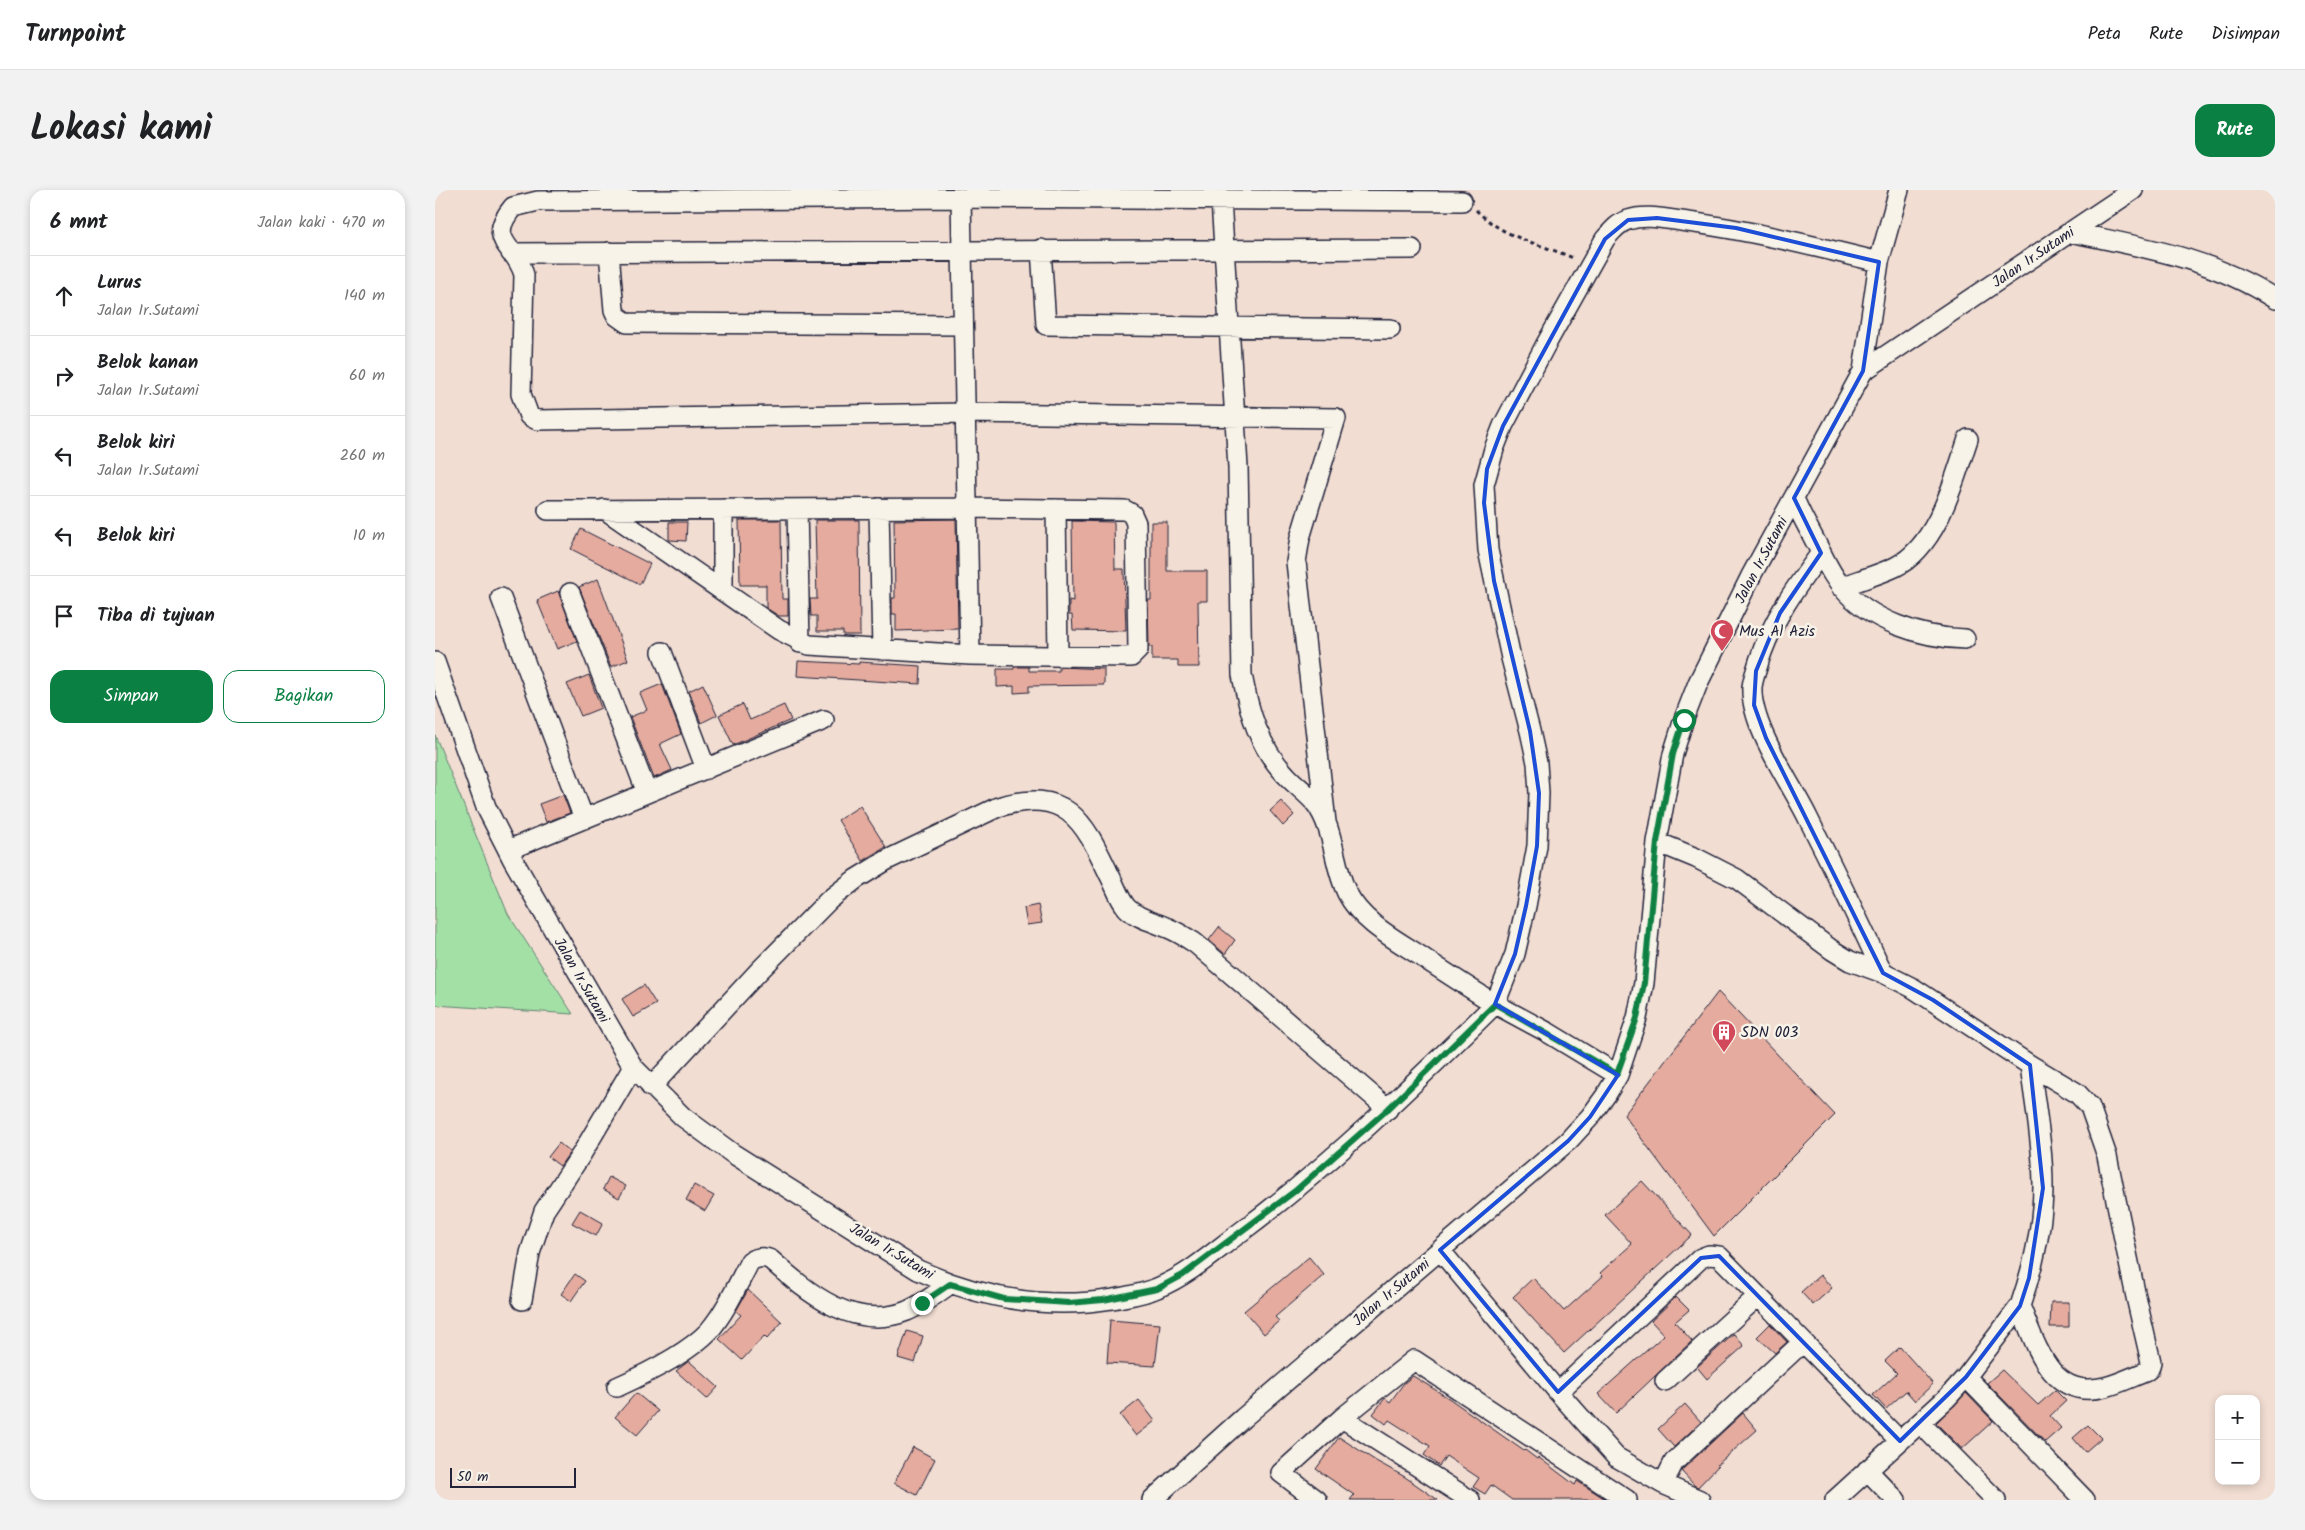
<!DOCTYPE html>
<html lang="id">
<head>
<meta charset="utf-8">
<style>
	:root { --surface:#fff; --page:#f2f2f2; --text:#202124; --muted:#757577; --line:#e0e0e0; --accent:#0b8043 }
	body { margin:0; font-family:Kalam,sans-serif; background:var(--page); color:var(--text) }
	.controls { position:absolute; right:15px; bottom:15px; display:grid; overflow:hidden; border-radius:10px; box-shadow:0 2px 8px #0003 }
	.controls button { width:45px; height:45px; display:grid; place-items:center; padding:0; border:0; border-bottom:1px solid var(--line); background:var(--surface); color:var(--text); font:25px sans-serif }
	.scale { position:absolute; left:15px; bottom:12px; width:126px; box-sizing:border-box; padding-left:5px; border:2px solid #22223b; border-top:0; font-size:14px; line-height:18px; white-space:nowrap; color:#22223b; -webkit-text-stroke:4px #f7f3e8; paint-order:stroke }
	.stop { position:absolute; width:15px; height:15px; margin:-11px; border:4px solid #0b8043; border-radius:50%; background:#fff }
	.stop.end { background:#0b8043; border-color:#fff; box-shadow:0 1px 5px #0008 }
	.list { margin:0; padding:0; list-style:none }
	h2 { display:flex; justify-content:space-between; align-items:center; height:65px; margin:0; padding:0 20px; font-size:21px }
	h2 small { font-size:16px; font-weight:400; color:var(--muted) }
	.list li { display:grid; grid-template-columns:32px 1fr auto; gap:15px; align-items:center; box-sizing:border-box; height:80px; padding:0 20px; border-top:1px solid var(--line) }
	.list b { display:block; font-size:19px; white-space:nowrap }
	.list p { margin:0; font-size:16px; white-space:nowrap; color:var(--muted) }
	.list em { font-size:16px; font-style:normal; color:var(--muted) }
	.actions { display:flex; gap:10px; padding:15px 20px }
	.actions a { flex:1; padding:11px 0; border:1px solid var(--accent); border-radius:15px; text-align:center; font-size:18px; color:var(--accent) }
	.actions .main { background:var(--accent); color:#fff }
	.icon { flex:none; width:28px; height:28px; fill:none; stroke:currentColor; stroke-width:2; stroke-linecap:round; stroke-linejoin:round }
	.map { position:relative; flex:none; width:1840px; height:1310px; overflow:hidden; border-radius:15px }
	header { display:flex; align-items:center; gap:30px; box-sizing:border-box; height:70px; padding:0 25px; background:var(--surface); border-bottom:1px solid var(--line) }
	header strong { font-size:24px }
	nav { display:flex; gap:28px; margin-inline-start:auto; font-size:18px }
	.intro { display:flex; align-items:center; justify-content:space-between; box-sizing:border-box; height:120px; padding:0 30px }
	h1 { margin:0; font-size:35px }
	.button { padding:12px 22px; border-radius:15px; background:var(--accent); color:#fff; font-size:18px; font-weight:700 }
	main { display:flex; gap:30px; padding:0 30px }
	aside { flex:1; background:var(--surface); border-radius:15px; box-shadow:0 2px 8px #0003 }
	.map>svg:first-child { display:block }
	.green { fill:#a3e0a6; stroke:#628170 }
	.building { fill:#e4ab9e; stroke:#22223b }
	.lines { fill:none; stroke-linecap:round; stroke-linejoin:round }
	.minor-casing { stroke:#22223b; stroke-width:22 }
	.path { stroke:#22223b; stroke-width:3; stroke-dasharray:4 4; stroke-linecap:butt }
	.minor { stroke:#f7f3e8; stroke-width:19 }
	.route { stroke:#0b8043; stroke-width:6 }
	.marked { fill:none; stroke:#1d4ed8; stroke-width:4; stroke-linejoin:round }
	.labels { text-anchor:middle; stroke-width:5; stroke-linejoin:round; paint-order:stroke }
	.street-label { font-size:15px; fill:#22223b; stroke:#f7f3e8 }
	.poi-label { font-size:15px; fill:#22223b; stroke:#f7f3e8; text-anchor:start }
</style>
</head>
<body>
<header>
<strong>Turnpoint</strong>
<nav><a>Peta</a><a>Rute</a><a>Disimpan</a></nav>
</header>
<div class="intro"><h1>Lokasi kami</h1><a class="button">Rute</a></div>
<main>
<aside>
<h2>6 mnt<small>Jalan kaki · 470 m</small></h2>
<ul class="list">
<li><svg class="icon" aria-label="ahead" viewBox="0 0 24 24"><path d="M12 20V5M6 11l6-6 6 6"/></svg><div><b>Lurus</b><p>Jalan Ir.Sutami</p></div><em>140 m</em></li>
<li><svg class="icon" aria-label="right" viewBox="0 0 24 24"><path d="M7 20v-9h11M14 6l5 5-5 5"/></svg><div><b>Belok kanan</b><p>Jalan Ir.Sutami</p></div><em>60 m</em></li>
<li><svg class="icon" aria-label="left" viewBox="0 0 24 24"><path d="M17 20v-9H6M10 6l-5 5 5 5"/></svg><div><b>Belok kiri</b><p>Jalan Ir.Sutami</p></div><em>260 m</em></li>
<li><svg class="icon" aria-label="left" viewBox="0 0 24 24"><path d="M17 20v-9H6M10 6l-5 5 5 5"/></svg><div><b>Belok kiri</b></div><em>10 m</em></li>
<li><svg class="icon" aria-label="arrive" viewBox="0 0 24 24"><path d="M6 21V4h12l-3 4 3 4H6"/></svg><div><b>Tiba di tujuan</b></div></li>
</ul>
<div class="actions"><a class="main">Simpan</a><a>Bagikan</a></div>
</aside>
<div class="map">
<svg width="1840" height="1310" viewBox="0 0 1840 1310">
	<rect width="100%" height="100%" fill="#f1ddd2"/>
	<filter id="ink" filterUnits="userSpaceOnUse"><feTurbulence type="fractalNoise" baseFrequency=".02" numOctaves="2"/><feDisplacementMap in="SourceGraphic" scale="10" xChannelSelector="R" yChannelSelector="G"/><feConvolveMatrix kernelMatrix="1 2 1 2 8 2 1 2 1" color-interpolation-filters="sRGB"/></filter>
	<g filter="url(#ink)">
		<!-- green -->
		<path class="green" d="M0,545L73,724L138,824L0,815Z"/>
		<!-- building -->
		<path class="building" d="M521,329L523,439L461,441V424H457V408H460L459,330Z
			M304,330H346L347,409H353V426H344L331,418V395H305Z
			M380,330H424L425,445H408V441H382V426H376L375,409H382Z
			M637,331L679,332L680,379H689L691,441L638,440L637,425H634V410L638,411Z
			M234,332H252L251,351L234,350Z
			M716,332H732V381H772V411H763L764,477H743V470H717V457H714L713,410H716Z
			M146,339L215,374L205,394L136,359Z
			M163,389L193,470L176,477L144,397Z
			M123,401L142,451L122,459L102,410Z
			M363,471L424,474V472L486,476L485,494L362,486Z
			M579,477H594V481H624V477L669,479V495L594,496V502L579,503V496L562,497V479H579Z
			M154,485L166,518L146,526L132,494Z
			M227,494L246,544L225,554L237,580L219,588L195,527L212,520L205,503Z
			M268,494L282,525L266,533L254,501Z
			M308,514L315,530L349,515L356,530L298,555L284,525Z
			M128,605L135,623L111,632L104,614Z
			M846,611L859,625L848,636L835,621Z
			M425,616L451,657L428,671L403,630Z
			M603,715L607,733L592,735L589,718Z
			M784,737L800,750L790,764L774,750Z
			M209,795L221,814L198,827L187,809Z
			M1283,802L1400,925L1279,1046L1189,925Z
			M124,953L135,962L125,976L113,967Z
			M174,987L191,996L184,1008L168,999Z
			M1207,991L1257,1045L1129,1163L1078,1107L1098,1088L1129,1121L1168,1086L1165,1083L1197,1054L1170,1025Z
			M259,995L279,1006L270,1021L251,1010Z
			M145,1020L168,1033L161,1046L137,1033Z
			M874,1067L889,1085L840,1127L844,1131L829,1144L809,1121Z
			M140,1084L150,1091L136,1111L126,1104Z
			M1385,1085L1397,1098L1378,1115L1366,1102Z
			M313,1100L347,1132L332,1149L329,1146L307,1170L284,1149L306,1125L301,1121Z
			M1241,1107L1254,1120L1240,1132L1257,1151L1181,1223L1163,1204L1229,1145L1216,1131Z
			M1616,1112H1634V1137H1615Z
			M675,1130L725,1134L720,1176L672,1173Z
			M1335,1134L1352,1152L1340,1163L1322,1147Z
			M472,1141L488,1146L480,1173L463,1168Z
			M1299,1144L1309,1156L1272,1189L1262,1177Z
			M1465,1157L1498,1194L1480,1211L1471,1201L1451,1219L1438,1205L1462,1183L1450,1171Z
			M254,1171L283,1197L272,1209L241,1181Z
			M1567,1180L1603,1215L1620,1200L1631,1211L1615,1226L1626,1238L1610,1252L1552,1193Z
			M978,1186L1015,1209L1089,1261L1090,1260L1102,1269L1103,1267L1140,1295L1142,1291L1172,1310H1077L1056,1295L1050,1304L1038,1297L1044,1288L1011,1266L1004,1276L989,1265L995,1256L954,1230L951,1234L938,1224L950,1208L955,1212L969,1193Z
			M201,1203L223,1221L202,1245L180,1227Z
			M1531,1203L1558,1231L1527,1259L1501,1233Z
			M704,1210L720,1231L701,1246L685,1225Z
			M1250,1214L1266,1232L1239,1257L1223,1239Z
			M1308,1223L1322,1240L1282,1275L1283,1276L1263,1297L1260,1296L1247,1282L1248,1279Z
			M1653,1235L1666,1248L1650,1262L1638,1248Z
			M904,1247L941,1271L970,1287L1003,1310H915L919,1305L881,1279Z
			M478,1257L500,1269L482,1305L459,1293Z"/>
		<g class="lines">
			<!-- minor casing -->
			<g class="minor-casing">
				<path id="minor" d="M526,8L535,465
					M786,10L803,277L807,485C814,522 824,557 851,585C860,595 872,603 881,614C900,640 898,675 912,703C928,734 962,750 990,769C1013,784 1036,799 1060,814L1080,764L1091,716L1102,656L1104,603L1102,573L1095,541L1076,468L1053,360L1049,295L1059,259L1068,236L1110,156L1170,49C1177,41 1183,33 1193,30C1210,24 1230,29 1246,31C1314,40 1379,56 1444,72
					M1635,42C1708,57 1776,68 1840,109
					M606,59L611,135L955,139
					M174,62L179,120L182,126L192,133L528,135
					M76,63L977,59
					M1428,181L1444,72L1464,0
					M1359,308C1364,322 1372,335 1379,349C1388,365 1394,382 1406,396C1434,431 1487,448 1530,449
					M444,318L447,460
					M362,319L365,453
					M621,319L623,466
					M113,320L531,318L690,320L697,324L701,333L703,460L696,467L535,465L374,455L344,440L169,319
					M1386,363C1361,397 1337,430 1324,471C1322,479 1318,488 1317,497C1315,536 1356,593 1373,628C1399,679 1424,731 1448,783
					M1406,397C1424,390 1443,385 1460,377C1503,356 1519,290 1533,249
					M288,401V319
					M135,403L212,603
					M66,408L149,629
					M227,462L271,579
					M0,472L51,617L78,670L198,877L248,927L297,963L483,1080C545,1108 611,1120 678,1109C693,1106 709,1104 722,1098C754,1085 780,1061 807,1041C898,973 979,894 1060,814L1112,842L1183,885
					M891,632L861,372L865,348L901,228L529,223L102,230L94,226L86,204L89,85C82,55 49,52 78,17L103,11L526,8L1027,11
					M1222,652L1261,668L1302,689L1397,760L1415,771L1448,783L1478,798L1595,875L1642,903L1655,917L1672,966L1701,1107L1716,1172L1714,1179L1710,1182C1697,1187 1683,1194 1670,1197C1615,1211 1601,1154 1585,1116C1598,1078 1608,1037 1608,996C1608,956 1600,915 1595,875
					M73,660L389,530
					M216,897L324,781L394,710L421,689L452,670L563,617C631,597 648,629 674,684C680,695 684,709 692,718C703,729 720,732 733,738C743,742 752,748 760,753L953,919
					M1005,1060L1123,1202L1181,1267L1228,1294L1265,1310
					M87,1110L95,1063L109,1021L146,965L198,877
					M1531,1187L1650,1310
					M1230,1191L1323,1106
					M182,1197C211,1184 252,1164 274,1141C291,1121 303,1094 315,1071C323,1067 329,1066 336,1070C373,1103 419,1142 472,1121C488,1114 501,1104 515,1094
					M1123,1202L1266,1068L1274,1065L1284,1066L1465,1251
					M907,1228L1035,1310
					M1485,1233L1561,1310
					M1432,1280L1461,1310
					M1228,1294L1239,1272L1368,1152
					M717,1310L808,1228L1133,951L1155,927L1171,905L1183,885L1202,828L1209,793L1222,652L1238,564L1249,529L1263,493L1317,384L1428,181L1698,0
					M882,1310L846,1283L907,1228L979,1170L1192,1310
					M1400,1310L1512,1208L1531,1187L1585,1116"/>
			</g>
			<!-- path -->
			<path class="path" d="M1041,20C1071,50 1103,52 1140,69"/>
			<!-- minor -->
			<use href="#minor" class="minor"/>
		</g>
	</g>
	<g class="lines" filter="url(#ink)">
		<!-- route -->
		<path class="route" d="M487,1113L515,1094L569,1109L634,1113L668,1110L722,1099L748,1085L860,1001L953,919L1060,814L1182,884L1202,828L1209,793L1222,652L1238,564L1249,530"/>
	</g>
	<!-- marked area -->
	<path class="marked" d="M1222,28L1301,38L1444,72L1428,181L1359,308L1386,363L1345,423L1321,481L1319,515L1331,548L1448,783L1498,810L1595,875L1608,998L1594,1088L1585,1116L1531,1187L1465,1251L1284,1066L1266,1068L1123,1202L1005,1060L1133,951L1155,927L1183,885L1060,814L1080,764L1091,716L1102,656L1104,603L1095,541L1059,391L1049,313L1052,279L1068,236L1170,49L1193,30Z"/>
	<!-- icons -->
	<defs>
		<g id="mosque-pin" transform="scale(1.25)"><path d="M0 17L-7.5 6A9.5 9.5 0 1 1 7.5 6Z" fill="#d1495b" stroke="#f7f3e8"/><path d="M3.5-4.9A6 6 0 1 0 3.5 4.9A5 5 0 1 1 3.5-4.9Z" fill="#fff"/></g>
		<g id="building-pin" transform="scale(1.25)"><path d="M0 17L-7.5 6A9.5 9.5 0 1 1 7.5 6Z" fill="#d1495b" stroke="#f7f3e8"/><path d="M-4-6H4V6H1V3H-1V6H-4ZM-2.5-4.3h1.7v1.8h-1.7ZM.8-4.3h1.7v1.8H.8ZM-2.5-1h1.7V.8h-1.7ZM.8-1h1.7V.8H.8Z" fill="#fff"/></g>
	</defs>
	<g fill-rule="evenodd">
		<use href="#mosque-pin" x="1287" y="441"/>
		<use href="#building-pin" x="1289" y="842"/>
	</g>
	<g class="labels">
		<!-- street labels -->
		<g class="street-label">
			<text transform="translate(1598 67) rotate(-34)" y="5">Jalan Ir.Sutami</text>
			<text transform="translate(1326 370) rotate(-62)" y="5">Jalan Ir.Sutami</text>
			<text transform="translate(147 790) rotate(60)" y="5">Jalan Ir.Sutami</text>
			<text transform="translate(457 1061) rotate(31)" y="5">Jalan Ir.Sutami</text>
			<text transform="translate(956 1102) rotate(-40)" y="5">Jalan Ir.Sutami</text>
		</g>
		<!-- poi labels -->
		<g class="poi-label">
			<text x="1304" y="446">Mus Al Azis</text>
			<text x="1306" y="847">SDN 003</text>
		</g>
	</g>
</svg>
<div class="controls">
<button>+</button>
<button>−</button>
</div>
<div class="scale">50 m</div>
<div class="stop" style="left:1249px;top:530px"></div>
<div class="stop end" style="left:487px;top:1113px"></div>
</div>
</main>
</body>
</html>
